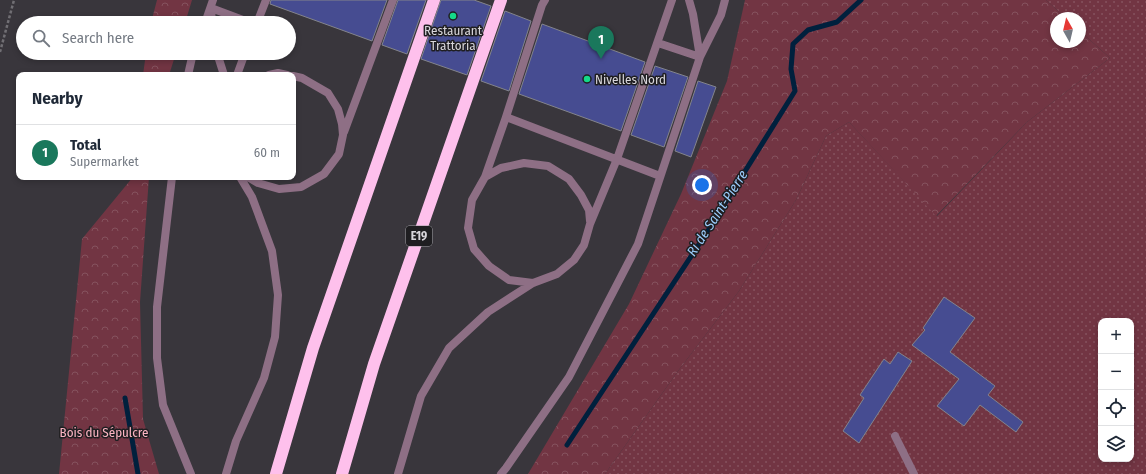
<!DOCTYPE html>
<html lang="en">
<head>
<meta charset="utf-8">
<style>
	:root { --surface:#fff; --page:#f2f2f3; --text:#1f2937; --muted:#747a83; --line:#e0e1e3; --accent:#1a785c }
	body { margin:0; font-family:"Fira Sans Condensed",sans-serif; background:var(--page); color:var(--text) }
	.controls { position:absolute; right:12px; bottom:12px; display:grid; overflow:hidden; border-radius:8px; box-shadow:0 2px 6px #0003 }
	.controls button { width:36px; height:36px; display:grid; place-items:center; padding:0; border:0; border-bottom:1px solid var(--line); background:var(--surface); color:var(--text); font:20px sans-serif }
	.compass { position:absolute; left:1050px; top:12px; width:36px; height:36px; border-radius:50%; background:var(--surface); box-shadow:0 2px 6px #0003; rotate:352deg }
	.you { position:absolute; left:702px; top:185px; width:14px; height:14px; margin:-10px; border:3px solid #fff; border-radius:50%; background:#1a73e8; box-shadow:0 0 0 6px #1a73e833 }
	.badge { display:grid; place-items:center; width:26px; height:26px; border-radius:50%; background:var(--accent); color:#fff; font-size:13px; font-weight:700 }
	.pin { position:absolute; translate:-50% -33px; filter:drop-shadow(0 1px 2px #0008) }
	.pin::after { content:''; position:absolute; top:21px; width:14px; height:12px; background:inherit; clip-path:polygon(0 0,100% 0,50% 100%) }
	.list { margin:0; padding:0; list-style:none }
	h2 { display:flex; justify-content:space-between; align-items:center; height:52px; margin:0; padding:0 16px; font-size:17px }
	h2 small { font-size:13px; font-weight:400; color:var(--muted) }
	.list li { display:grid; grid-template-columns:26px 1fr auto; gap:12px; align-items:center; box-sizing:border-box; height:56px; padding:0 16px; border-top:1px solid var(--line) }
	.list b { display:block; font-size:15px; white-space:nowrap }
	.list p { margin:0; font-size:13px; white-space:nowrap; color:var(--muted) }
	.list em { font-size:13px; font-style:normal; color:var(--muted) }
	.icon { flex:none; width:22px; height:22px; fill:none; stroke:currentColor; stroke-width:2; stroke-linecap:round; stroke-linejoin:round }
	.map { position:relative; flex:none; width:1146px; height:474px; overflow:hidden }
	.search { position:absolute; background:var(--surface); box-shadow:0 2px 6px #0003; left:16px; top:16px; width:280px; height:44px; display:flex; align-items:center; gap:10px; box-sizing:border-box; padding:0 14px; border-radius:22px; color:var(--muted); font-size:15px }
	.panel { position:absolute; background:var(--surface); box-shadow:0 2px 6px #0003; left:16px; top:72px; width:280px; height:108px; border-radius:8px }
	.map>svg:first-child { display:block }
	.grass { fill:url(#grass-dots); fill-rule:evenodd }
	.forest { fill:url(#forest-crowns) }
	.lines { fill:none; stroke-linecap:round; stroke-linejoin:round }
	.stream { stroke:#00203d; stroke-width:5 }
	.building { fill:#464c91; stroke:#83848c }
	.path { stroke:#716f74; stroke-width:2.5; stroke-dasharray:3 2; stroke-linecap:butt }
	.lane { stroke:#8e6f85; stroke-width:8 }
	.street { stroke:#8e6f85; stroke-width:8 }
	.highway { stroke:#fec0ec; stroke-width:12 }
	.poi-dot { fill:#14d989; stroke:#1f1e21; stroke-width:1.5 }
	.labels { text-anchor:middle; stroke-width:3; stroke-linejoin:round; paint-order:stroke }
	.shield { fill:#1f1e21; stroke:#a09fa3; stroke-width:1 }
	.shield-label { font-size:12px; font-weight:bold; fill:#d8d6db }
	.poi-label { font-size:13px; fill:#d8d6db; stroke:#1f1e21 }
	.park-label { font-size:13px; fill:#fcb4c2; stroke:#1f1e21 }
	.water-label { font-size:14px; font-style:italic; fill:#9accfb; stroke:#1f1e21 }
</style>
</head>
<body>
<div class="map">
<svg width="1146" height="474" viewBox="0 0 1146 474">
	<defs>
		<pattern id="grass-dots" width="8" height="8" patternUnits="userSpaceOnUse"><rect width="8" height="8" fill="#723543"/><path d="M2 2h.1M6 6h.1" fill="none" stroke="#85525e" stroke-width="1.8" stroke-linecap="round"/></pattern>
		<pattern id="forest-crowns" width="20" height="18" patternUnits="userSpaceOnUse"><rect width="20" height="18" fill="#723543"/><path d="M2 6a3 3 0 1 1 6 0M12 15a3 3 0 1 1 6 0" fill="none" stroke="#85525e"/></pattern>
	</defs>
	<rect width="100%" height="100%" fill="#39363c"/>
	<!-- grass -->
	<path class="grass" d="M1046,0H1146V474H605L678,371L739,291L796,200L826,136L849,122L937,216L1027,122L1110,58L1080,31V18H1066ZM1101,321H1131V459H1101Z"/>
	<!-- forest -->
	<path class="forest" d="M157,0H192L185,23H151Z
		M745,0H1046L1066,18H1056V42H1080V31L1110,58L1027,122L936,216L849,122L826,136L796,200L739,291L678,371L605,474H528L629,304L681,194L727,81Z
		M146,53H176L169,75H143Z
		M133,177H149L140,302L143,419L159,474H59L82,239Z"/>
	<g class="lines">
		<!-- stream -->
		<path class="stream" d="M125,398L138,474
			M567,445L709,229L795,91L791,69L793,44L808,30L837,22L861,0"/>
	</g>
	<!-- building -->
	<path class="building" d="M271,0H387L372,41L270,4Z
		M398,0H426L407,54L382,45Z
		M441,0H474L491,6L467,75L421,59Z
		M505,11L531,21L509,91L481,81Z
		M542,24L645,62L621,131L519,94Z
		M655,66L688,77L664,147L631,135Z
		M698,81L716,87L691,157L675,151Z
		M944,297L975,318L950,352L995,386L988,395L1023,422L1016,432L980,405L964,426L937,406L959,379L912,345L925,330L923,328Z
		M898,352L912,361L859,443L843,431L864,398L860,395L884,359L890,364Z"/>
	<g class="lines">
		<!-- path -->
		<path class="path" d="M0,52L14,0"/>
		<!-- lane -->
		<path class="lane" d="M205,23L213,0
			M212,23L211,8L251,23
			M257,23L266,0
			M658,43L700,57L693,14L689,0
			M217,53L224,75
			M188,75L193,53
			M237,75L245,53
			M269,75L278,73L287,75
			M506,117L660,176
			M344,132L393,0
			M172,177L157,307V358L163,405L191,474
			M248,177L258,183L279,189L301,187L324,174L339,154L343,135L342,124L338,109L328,93L302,78L293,76
			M485,177L506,117L542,5L545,0
			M533,283L509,280L489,266L474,249L468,228L472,200L485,177L501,168L524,163L548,166L569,179L581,195L589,210L590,221
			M226,474L236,441L264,378L275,337L278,295L272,251L252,197L240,177
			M398,474L421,396L449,348L488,312L533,283L557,274L574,260L584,245L590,224L617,159L672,0
			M501,474L506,468L569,377L638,244L700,57L721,15L725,0"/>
		<!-- street -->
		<path class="street" d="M895,436L914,474"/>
		<!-- highway -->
		<path class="highway" d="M276,474L313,348L434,0
			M342,474L374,364L501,0"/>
	</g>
	<!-- markers -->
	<g class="poi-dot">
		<circle cx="453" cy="16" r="4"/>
		<circle cx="587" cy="79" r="4"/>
	</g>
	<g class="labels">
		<!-- shield labels -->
		<rect class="shield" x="406" y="226" width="26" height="20" rx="3"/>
		<g class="shield-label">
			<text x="419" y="240">E19</text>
		</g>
		<!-- poi labels -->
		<g class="poi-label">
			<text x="453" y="35">Restaurant<tspan x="453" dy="15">Trattoria</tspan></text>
			<text x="595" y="84" text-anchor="start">Nivelles Nord</text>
		</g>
		<!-- park labels -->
		<g class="park-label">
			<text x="104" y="437">Bois du Sépulcre</text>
		</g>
		<!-- water labels -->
		<g class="water-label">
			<text transform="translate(717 213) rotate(-57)" y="5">Ri de Saint-Pierre</text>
		</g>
	</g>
</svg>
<div class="controls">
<button>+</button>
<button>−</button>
<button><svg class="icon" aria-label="locate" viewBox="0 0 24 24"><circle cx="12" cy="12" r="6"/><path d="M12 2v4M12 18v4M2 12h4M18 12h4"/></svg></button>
<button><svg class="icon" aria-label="layers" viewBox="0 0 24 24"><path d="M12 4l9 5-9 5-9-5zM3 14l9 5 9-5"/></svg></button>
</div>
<svg class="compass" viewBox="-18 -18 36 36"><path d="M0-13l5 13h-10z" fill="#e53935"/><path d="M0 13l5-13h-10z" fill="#747a83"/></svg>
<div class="you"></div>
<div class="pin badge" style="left:601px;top:59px">1</div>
<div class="search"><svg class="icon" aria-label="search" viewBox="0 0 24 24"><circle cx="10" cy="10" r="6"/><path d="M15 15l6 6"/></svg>Search here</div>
<section class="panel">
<h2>Nearby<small></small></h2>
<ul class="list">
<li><span class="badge">1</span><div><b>Total</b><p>Supermarket</p></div><em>60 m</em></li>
</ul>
</section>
</div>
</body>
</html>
